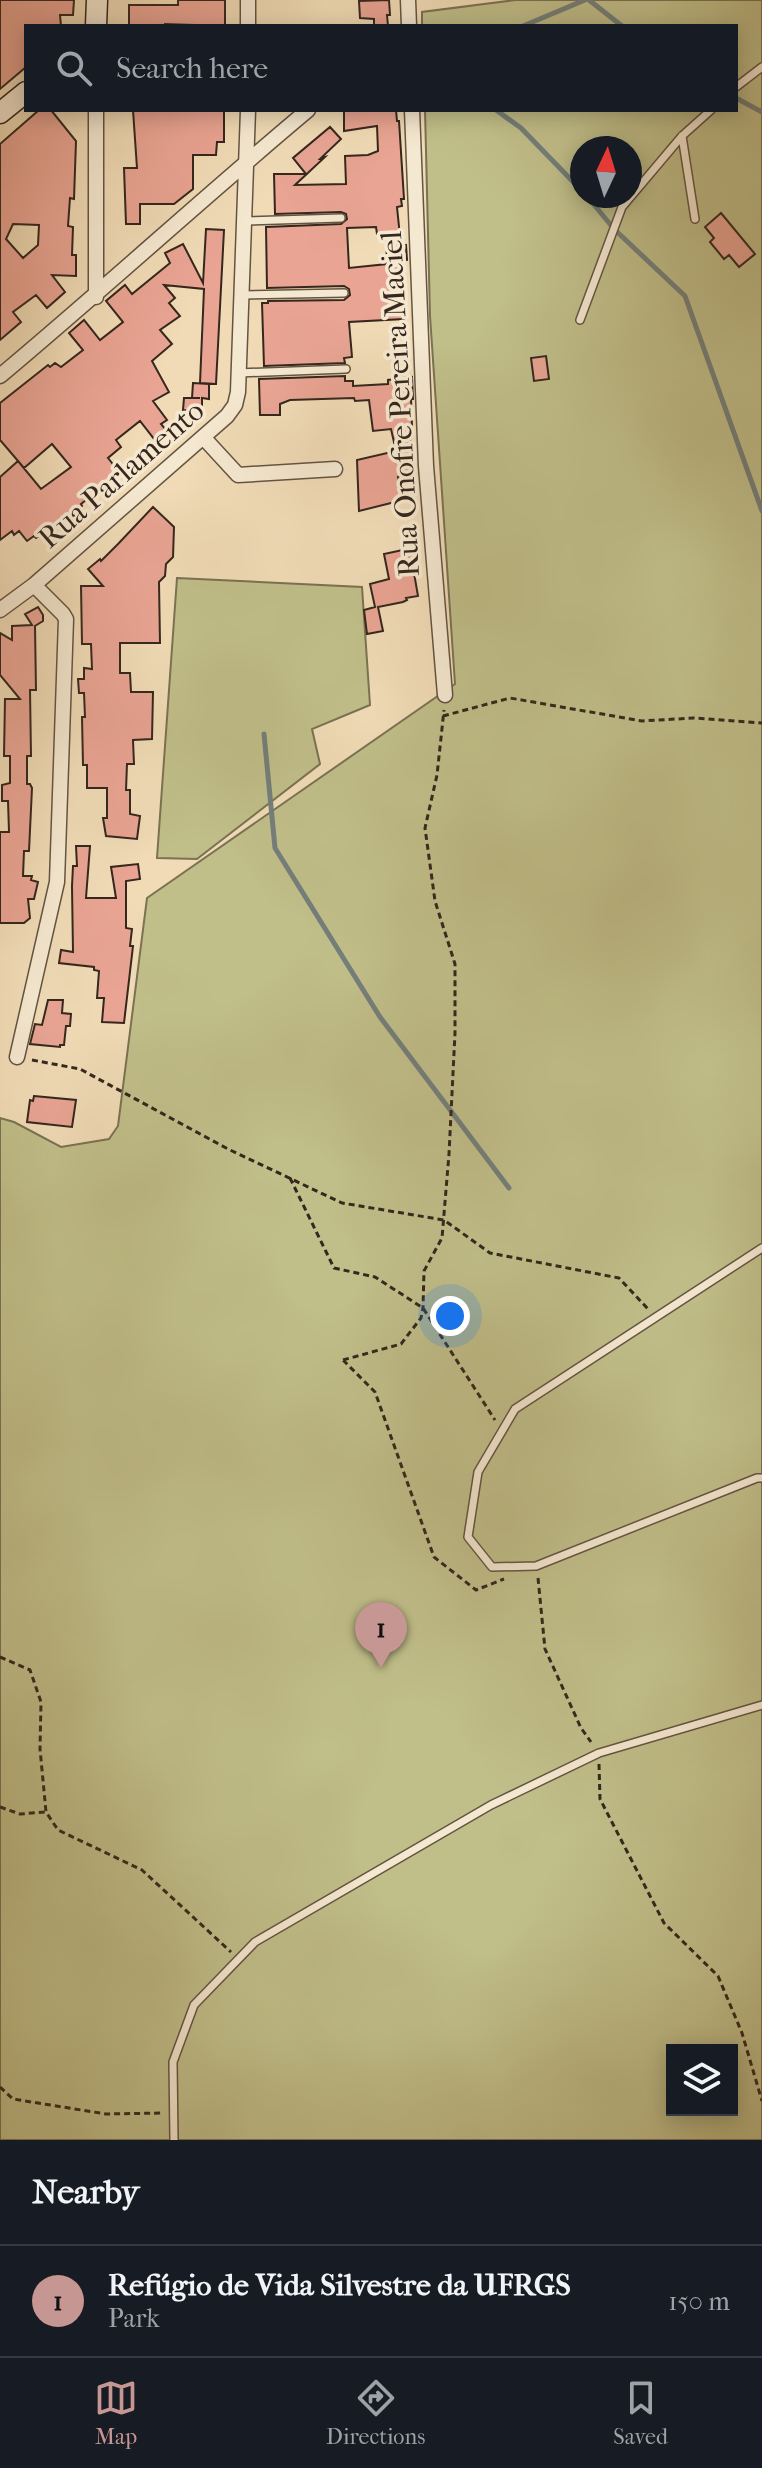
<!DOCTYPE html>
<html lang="en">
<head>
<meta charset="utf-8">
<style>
	:root { --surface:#171b24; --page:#242831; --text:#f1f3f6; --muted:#9ea1a6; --line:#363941; --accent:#c59692 }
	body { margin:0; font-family:"IM FELL French Canon",serif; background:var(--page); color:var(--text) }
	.controls { position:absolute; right:24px; bottom:24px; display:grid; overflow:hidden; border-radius:0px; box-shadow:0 4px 20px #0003 }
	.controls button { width:72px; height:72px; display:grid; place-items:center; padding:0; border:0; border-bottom:2px solid var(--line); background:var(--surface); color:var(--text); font:40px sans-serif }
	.compass { position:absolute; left:570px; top:136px; width:72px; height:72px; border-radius:50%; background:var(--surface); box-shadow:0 4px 20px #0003; rotate:4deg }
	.you { position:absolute; left:450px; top:1316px; width:28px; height:28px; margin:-20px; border:6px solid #fff; border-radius:50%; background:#1a73e8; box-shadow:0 0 0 12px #1a73e833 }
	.badge { display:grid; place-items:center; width:52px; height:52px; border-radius:50%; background:var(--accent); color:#111; font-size:26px; font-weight:700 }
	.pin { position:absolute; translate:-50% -66px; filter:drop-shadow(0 2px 4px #0008) }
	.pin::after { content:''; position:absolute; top:42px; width:28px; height:24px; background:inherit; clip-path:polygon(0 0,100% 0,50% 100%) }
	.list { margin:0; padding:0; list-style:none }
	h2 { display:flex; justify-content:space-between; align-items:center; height:104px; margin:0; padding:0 32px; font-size:34px }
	h2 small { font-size:26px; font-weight:400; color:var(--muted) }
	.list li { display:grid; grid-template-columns:52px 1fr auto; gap:24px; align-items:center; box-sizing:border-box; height:112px; padding:0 32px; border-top:2px solid var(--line) }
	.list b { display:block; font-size:30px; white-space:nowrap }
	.list p { margin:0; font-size:26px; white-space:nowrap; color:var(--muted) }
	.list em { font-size:26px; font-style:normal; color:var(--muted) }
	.icon { flex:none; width:44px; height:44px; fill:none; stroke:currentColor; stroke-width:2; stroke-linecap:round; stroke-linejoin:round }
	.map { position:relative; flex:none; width:762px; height:2140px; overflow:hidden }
	.search { position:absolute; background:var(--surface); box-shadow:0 4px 20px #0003; left:24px; right:24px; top:24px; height:88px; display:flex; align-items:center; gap:20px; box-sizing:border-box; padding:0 28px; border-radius:0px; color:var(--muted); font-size:30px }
	.sheet { height:216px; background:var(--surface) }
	nav { display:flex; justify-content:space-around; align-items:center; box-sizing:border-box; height:112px; border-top:2px solid var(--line); background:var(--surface); font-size:22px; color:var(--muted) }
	nav a { display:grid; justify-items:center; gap:4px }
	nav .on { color:var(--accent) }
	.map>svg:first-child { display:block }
	.green { fill:#c0be89; stroke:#7a7253; stroke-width:2; fill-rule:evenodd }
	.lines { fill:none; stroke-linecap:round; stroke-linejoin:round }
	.stream { stroke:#747f7a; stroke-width:5 }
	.building { fill:#e9a493; stroke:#35271d; stroke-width:2; fill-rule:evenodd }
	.lane-casing { stroke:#645443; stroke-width:10 }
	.street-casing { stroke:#645443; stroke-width:17 }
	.secondary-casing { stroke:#35271d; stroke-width:23 }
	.path { stroke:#35271d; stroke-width:3; stroke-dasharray:6 4; stroke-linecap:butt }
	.lane { stroke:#f5e8d0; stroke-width:7 }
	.street { stroke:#f5e8d0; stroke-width:14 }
	.secondary { stroke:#f5e8d0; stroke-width:20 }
	.labels { text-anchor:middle; stroke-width:7; stroke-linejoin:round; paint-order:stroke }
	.street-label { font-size:30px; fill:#35271d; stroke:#f5e8d0 }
</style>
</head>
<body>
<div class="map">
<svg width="762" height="2140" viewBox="0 0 762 2140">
	<rect width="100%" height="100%" fill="#f0dbb6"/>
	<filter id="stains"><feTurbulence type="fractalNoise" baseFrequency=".0025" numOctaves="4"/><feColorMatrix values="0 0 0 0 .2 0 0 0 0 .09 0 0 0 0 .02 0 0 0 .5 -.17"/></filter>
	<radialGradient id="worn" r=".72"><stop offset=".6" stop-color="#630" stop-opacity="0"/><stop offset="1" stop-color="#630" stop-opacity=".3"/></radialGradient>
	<!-- green -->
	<path class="green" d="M515,0H762V2140H0V1118L14,1122L61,1147L109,1139L118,1126L147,898L455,684L430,316L425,110H736V26H422V12ZM582,148H630V196H582ZM672,2050H732V2110H672Z
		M177,578L362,587L370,705L312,729L320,764L197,859L157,858Z"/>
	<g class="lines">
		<!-- stream -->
		<path class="stream" d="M589,0L622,26
			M523,26L585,0
			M736,98L762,112
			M496,110L521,128L582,191
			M587,196L614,229L685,296L762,511
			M264,734L275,848L380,1017L509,1188"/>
	</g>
	<!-- building -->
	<path class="building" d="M0,0H74L73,15H60L61,26H26V67L0,89Z
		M178,0H225V26L165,24V26H129V5H178Z
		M389,0L390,15H387L388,26H374V19L360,18L359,1Z
		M39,110H51L76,141L74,199L70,198L68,226L73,227L72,255H76V276L52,275L65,292L47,308L36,295L13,312L21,322L0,340V144ZM13,224L39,225L38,245L23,258L6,239Z
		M133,110H224V142H217L216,155H193V189L174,204H140V224H126L124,168H137Z
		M344,110H396L397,121H399L404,199H401L402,206L397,207L401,246L406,245L407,260L402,261L407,311H404V319L349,322L352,357L344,358L345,363L264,366L262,303H268V301L344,300L350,295L349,289L344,286L267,288L266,227L341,224L347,219L346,214L341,212L275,214L274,174H306L293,158L330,127L341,139L321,158L325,157L295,185L346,184L345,156L368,155L378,151L377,126L344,131ZM376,227L377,234L386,233L387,264L349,268L347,228Z
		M721,213L755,254L739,267L729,255L724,259L710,242L714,238L705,227Z
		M206,229L224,230L216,384L200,383L204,289L164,285L175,298L169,303L180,316L160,330L172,344L152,361L169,392L153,401L167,420L161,424L166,430V437L158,444L140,421L116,440L121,447L108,458L120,473L81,504L82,506L36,538L34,536L27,541L19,531L14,535L12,531L0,540V477L18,461L41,489L71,467L52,444L24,468L0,440V403L48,365L50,367L55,363L61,367L83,350L69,333L84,320L100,340L123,322L106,301L125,285L132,294L170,263L165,253L183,244L203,283Z
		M546,356L549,379L534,381L531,358Z
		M345,376V381H353V386L388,384V380L412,377L413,399H411L412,426L407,427L412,446L408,447L415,472L398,477L403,500L359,511L357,460L396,451L391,429L373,431L369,400L355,401L354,398L290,400L280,404V415H260L259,379Z
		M193,383L209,384V399L202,398V411L183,410L184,398H200H192Z
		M153,507L174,527L173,557L166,564L165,576L159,582L160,643H120V673H130L131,692H153L152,739L133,740L134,764H127L126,790H130V814L140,816L137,839L106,836L103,818H107V788H87V765H83L82,717H85L84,693H79L78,679H84V668L92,669L91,644H82L81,586H103L88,569L100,559L101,561L118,544Z
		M412,548L417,573H414L418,596L406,598L407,600L403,602L378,607L383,631L367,634L364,610L375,607L370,584L389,579L384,554Z
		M38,607L43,615V621L35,626L36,690H30L31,756H27V784H30L32,788L29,851H24L23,876H32L31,880L38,882L34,899H28L30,918L24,923H0V832H9L8,801H2V785L10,783V756H4L5,699H20L0,675V633L12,640V626L32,625L25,614Z
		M76,846H90L86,898H116L111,867L138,864L140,879L126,881V928L132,929L130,946H133L124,1023L102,1022L104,998H97L99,971L94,970V967L59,963L61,950L73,952L72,886L73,866H77Z
		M48,1000H63L62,1013L71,1014L70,1026H66L64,1045H60V1047L30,1044L35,1024L42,1025Z
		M34,1096L76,1100L72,1127L27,1122L30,1100L33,1101Z"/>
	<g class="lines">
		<!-- lane casing -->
		<g class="lane-casing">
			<path id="lane" d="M736,87L762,67
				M682,136L695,219
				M245,221L341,218
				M242,295L344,293
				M580,320L622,207L682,136L711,110
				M239,373L346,369
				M762,1248L515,1409L478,1472L468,1537L492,1567L536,1566L757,1478H762
				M174,2140L173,2062L194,2005L255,1942L491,1805L599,1753L762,1705"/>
		</g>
		<!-- street casing -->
		<g class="street-casing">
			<path id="street" d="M408,0L409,26
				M248,26V0
				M412,110L426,466L445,695
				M96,297V110
				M0,376C104,289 204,197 308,110
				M203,437L238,475L335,469
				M0,610L34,585L227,416L235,405L238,392L248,110
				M17,1057L57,882L66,619L63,614L34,585"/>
		</g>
		<!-- secondary casing -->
		<g class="secondary-casing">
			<path id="secondary" d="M96,26L97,0
				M0,113L26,92"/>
		</g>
		<!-- path -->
		<path class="path" d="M443,716L510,698L642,721L694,718L762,723
			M32,1060L80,1069L228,1149L342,1203L444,1220L490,1253L619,1278L648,1309
			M290,1178L334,1268L375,1277L423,1308L495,1420
			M343,1360L375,1392L434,1557L476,1590L504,1579
			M343,1360L401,1344L421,1318L423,1308L424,1271L442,1238L449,1154L455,1033V964L435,901L425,828L437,775L444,710
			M538,1578L545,1649L581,1728L591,1742
			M0,1657L30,1670L41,1702L40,1749L46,1812L58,1830L142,1870L231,1952
			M599,1764L600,1799L664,1923L718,1976L742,2033L762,2101
			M0,1807L20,1814L46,1812
			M0,2087L13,2099L106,2114L162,2113"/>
		<!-- lane -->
		<use href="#lane" class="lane"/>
		<!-- street -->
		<use href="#street" class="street"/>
		<!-- secondary -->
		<use href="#secondary" class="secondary"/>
	</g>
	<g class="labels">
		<!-- street labels -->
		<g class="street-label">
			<text transform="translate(400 404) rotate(-93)" y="10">Rua Onofre Pereira Maciel</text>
			<text transform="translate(121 474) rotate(-41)" y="10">Rua Parlamento</text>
		</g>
	</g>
	<rect width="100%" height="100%" filter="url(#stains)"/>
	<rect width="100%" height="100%" fill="url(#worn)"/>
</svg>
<div class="controls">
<button><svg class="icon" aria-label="layers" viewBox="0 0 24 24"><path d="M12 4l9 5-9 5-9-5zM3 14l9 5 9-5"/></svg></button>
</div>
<svg class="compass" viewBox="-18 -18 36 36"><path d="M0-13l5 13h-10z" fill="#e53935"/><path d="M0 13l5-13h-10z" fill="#9ea1a6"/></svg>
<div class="you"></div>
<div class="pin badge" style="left:381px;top:1668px">1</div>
<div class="search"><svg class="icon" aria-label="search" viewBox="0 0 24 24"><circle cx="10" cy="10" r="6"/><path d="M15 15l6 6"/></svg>Search here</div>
</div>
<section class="sheet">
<h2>Nearby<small></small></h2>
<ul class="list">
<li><span class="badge">1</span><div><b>Refúgio de Vida Silvestre da UFRGS</b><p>Park</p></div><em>150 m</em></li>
</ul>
</section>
<nav>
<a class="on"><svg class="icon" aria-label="map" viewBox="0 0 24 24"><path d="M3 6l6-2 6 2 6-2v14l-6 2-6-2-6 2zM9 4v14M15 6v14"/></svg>Map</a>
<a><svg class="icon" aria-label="directions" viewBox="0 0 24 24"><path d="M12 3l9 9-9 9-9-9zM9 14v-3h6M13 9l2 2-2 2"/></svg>Directions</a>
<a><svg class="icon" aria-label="saved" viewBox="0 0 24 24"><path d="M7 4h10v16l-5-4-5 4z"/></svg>Saved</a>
</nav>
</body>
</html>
